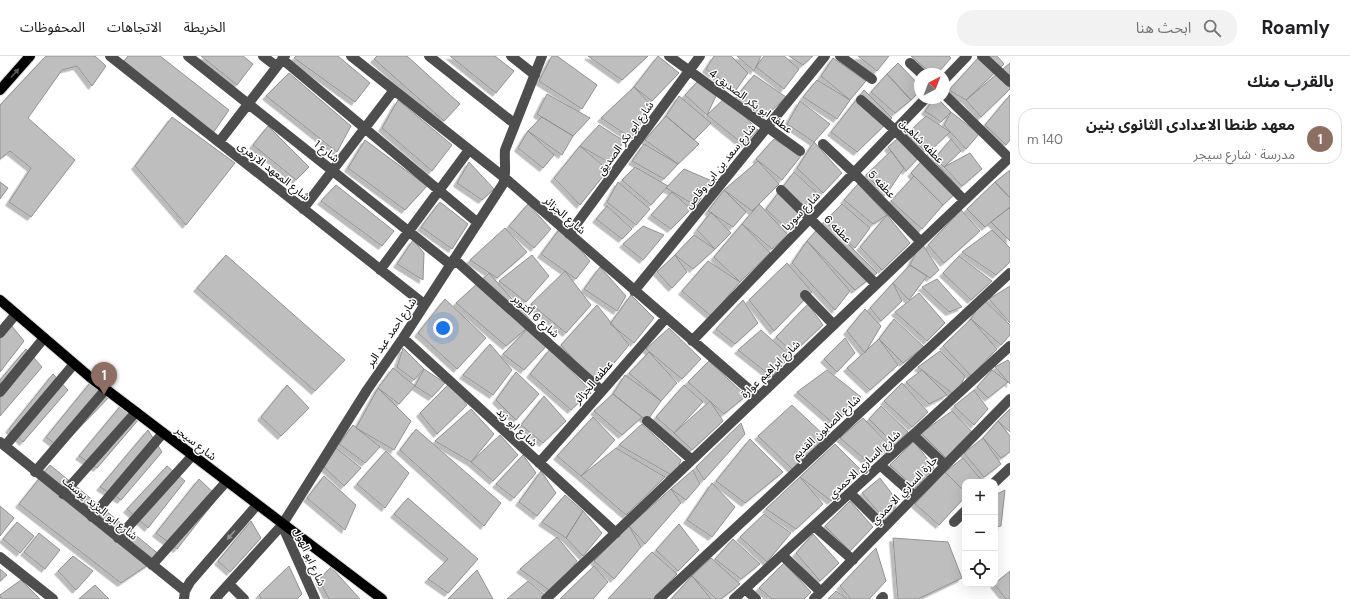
<!DOCTYPE html>
<html lang="ar">
<head>
<meta charset="utf-8">
<style>
	:root { --surface:#fff; --page:#f2f2f2; --text:#202124; --muted:#757577; --line:#e0e0e0; --accent:#000 }
	body { margin:0; font-family:"DM Sans","Noto Sans Arabic",sans-serif; background:var(--page); color:var(--text); direction:rtl }
	.controls { position:absolute; right:12px; bottom:12px; display:grid; overflow:hidden; border-radius:8px; box-shadow:0 4px 16px #0002 }
	.controls button { width:36px; height:36px; display:grid; place-items:center; padding:0; border:0; border-bottom:1px solid var(--line); background:var(--surface); color:var(--text); font:20px sans-serif }
	.compass { position:absolute; left:914px; top:12px; width:36px; height:36px; border-radius:50%; background:var(--surface); box-shadow:0 4px 16px #0002; rotate:42deg }
	.you { position:absolute; left:443px; top:272px; width:14px; height:14px; margin:-10px; border:3px solid #fff; border-radius:50%; background:#1a73e8; box-shadow:0 0 0 6px #1a73e833 }
	.badge { display:grid; place-items:center; width:26px; height:26px; border-radius:50%; background:var(--accent); color:#fff; font-size:13px; font-weight:700 }
	.pin { position:absolute; translate:-50% -33px; filter:drop-shadow(0 1px 2px #0008) }
	.pin::after { content:''; position:absolute; top:21px; width:14px; height:12px; background:inherit; clip-path:polygon(0 0,100% 0,50% 100%) }
	.list { margin:0; padding:0; list-style:none }
	h2 { display:flex; justify-content:space-between; align-items:center; height:52px; margin:0; padding:0 16px; font-size:17px }
	h2 small { font-size:13px; font-weight:400; color:var(--muted) }
	.list li { display:grid; grid-template-columns:26px 1fr auto; gap:12px; align-items:center; box-sizing:border-box; height:56px; margin:0 8px 8px; padding:0 8px; border:1px solid var(--line); border-radius:16px }
	.list b { display:block; font-size:15px; white-space:nowrap }
	.list p { margin:0; font-size:13px; white-space:nowrap; color:var(--muted) }
	.list em { font-size:13px; font-style:normal; color:var(--muted) }
	.icon { flex:none; width:22px; height:22px; fill:none; stroke:currentColor; stroke-width:2; stroke-linecap:round; stroke-linejoin:round }
	.map { position:relative; flex:none; width:1010px; height:543px; overflow:hidden; direction:ltr }
	header { display:flex; align-items:center; gap:24px; box-sizing:border-box; height:56px; padding:0 20px; background:var(--surface); border-bottom:1px solid var(--line) }
	header strong { font-size:19px }
	nav { display:flex; gap:22px; margin-inline-start:auto; font-size:14px }
	.search { width:280px; height:36px; background:var(--page); display:flex; align-items:center; gap:10px; box-sizing:border-box; padding:0 14px; border-radius:16px; color:var(--muted); font-size:15px }
	main { display:flex }
	aside { flex:1; background:var(--surface) }
	.map>svg:first-child { display:block }
	.building { fill:#bebebe; stroke:#929292; filter:url(#shadow) }
	.lines { fill:none; stroke-linecap:round; stroke-linejoin:round }
	.major-casing { stroke:#dbdbdb; stroke-width:12 }
	.minor { stroke:#4e4e4e; stroke-width:10 }
	.major { stroke:#000; stroke-width:10 }
	.oneway { fill:#595959 }
	.oneway2 { fill:#959595 }
	.labels { text-anchor:middle; stroke-width:3; stroke-linejoin:round; paint-order:stroke }
	.street-label { font-size:11px; fill:#000; stroke:#fff }
</style>
</head>
<body>
<header>
<strong>Roamly</strong>
<div class="search"><svg class="icon" aria-label="search" viewBox="0 0 24 24"><circle cx="10" cy="10" r="6"/><path d="M15 15l6 6"/></svg>ابحث هنا</div>
<nav><a>الخريطة</a><a>الاتجاهات</a><a>المحفوظات</a></nav>
</header>
<main>
<aside>
<h2>بالقرب منك<small></small></h2>
<ul class="list">
<li><span class="badge" style="background:#8d6e63">1</span><div><b>معهد طنطا الاعدادى الثانوى بنين</b><p>مدرسة · شارع سيجر</p></div><em>140 m</em></li>
</ul>
</aside>
<div class="map">
<svg width="1010" height="543" viewBox="0 0 1010 543">
	<defs>
		<filter id="shadow"><feDropShadow dx="-3.5" dy="3.5" stdDeviation="0" flood-color="#0004"/></filter>
	</defs>
	<rect width="100%" height="100%" fill="#fff"/>
	<!-- building -->
	<path class="building" d="M46,0H95L106,10L92,30L77,10L62,14L28,62L75,104L31,161L9,146L31,112L10,95L0,103V49Z
		M128,0H160L229,54L213,77L124,5Z
		M201,0H243L253,8L237,29Z
		M296,0H338L370,27L355,46L294,2Z
		M377,0H407L460,48L444,65L374,3Z
		M450,0H495L514,15L496,37Z
		M552,0H557L597,29L582,53L539,25Z
		M588,0H648L622,24Z
		M658,0L679,17L652,45L634,31Z
		M714,0H731L748,17L736,34L706,13Z
		M737,0H761L754,15Z
		M764,0H784L799,13L784,33L756,11Z
		M789,0H813L803,9Z
		M858,0H889L877,15Z
		M911,0H949L951,2L937,18H932Z
		M980,0H997L1004,8L966,44L949,34Z
		M833,2L866,25L850,44L821,20Z
		M898,7L920,30V35L911,44L887,18Z
		M1010,7V33L981,61L966,44Z
		M289,17L351,70L337,96L266,40Z
		M887,18L911,44L895,57L871,36Z
		M754,19L786,41L766,60L736,41Z
		M817,24L850,44L837,63L803,41Z
		M697,26L716,40L707,59L685,39Z
		M634,31L653,51L631,82L601,62Z
		M864,34L892,62L857,96L831,76Z
		M547,38L590,62L573,80L537,58Z
		M1010,39V84L1006,89L985,69Z
		M679,40L711,67L694,84L666,60Z
		M726,41L758,74L744,89L707,59Z
		M934,42H937L951,56L941,66L925,55Z
		M398,44L452,89L432,115L382,72Z
		M800,45L830,68L814,86L787,68Z
		M951,56L979,78L966,93L944,69Z
		M666,60L699,88L678,108L645,84Z
		M926,60L950,76L931,94L910,75Z
		M172,61L235,107L186,169L135,110Z
		M542,61L573,80L562,99L528,75Z
		M599,69L624,85L610,107L580,90Z
		M268,70L309,111L296,124L253,89Z
		M528,75L554,99L543,112L518,92Z
		M905,76L925,95L906,115L888,91Z
		M774,83L801,100L782,124L756,103Z
		M951,83L961,95L944,111L935,102Z
		M365,84L427,130L405,154L348,112Z
		M814,86L842,117L823,137L797,112Z
		M644,88L678,108L664,123L632,105Z
		M580,90L608,114L580,149L554,122Z
		M891,95L904,112L886,139L866,119Z
		M970,97L982,113L962,130L944,111Z
		M928,98L960,133L943,149L911,117Z
		M758,105L779,128L752,155L724,134Z
		M469,106L494,133L482,144L457,127Z
		M635,111L668,130L651,149L622,124Z
		M684,113L712,125L696,150L666,132Z
		M1010,114V142L995,126Z
		M794,116L819,139L789,175L766,153Z
		M914,120L943,149L922,173L891,145Z
		M0,126L8,132L0,143Z
		M618,126L650,153L636,169L607,146Z
		M995,126L1010,142V151L985,171L967,153Z
		M858,128L887,159L873,168L844,144Z
		M336,129L394,175L382,190L321,145Z
		M724,134L746,156L733,171L708,155Z
		M672,136L691,153L671,173L651,159Z
		M440,146L468,168L452,193L421,171Z
		M528,148L551,173L534,192L509,170Z
		M759,148L788,179L772,193L742,168Z
		M842,148L870,172L855,192L825,165Z
		M607,150L632,173L622,183L596,163Z
		M1009,152L1010,153V185L991,166Z
		M961,154L980,175L944,207L928,189Z
		M711,156L731,177L715,193L697,174Z
		M887,159L910,187L882,214L860,191Z
		M825,165L877,217L855,234L807,185Z
		M742,168L770,197L740,226L714,201Z
		M643,170L664,179L643,204L623,188Z
		M561,171L590,205L576,223L541,198Z
		M505,172L527,196L497,222L470,204Z
		M992,174L1010,192V206L996,219L962,196Z
		M694,179L715,193L693,213L675,199Z
		M413,184L424,197L423,224L397,208Z
		M807,185L850,235L835,254L792,207Z
		M921,186L939,214L930,222L910,209Z
		M226,199L345,304L315,335L197,232Z
		M532,199L549,220L526,246L499,225Z
		M675,199L687,216L672,232L657,216Z
		M959,200L992,225L971,244L943,217Z
		M708,205L740,226L711,260L682,235Z
		M787,207L812,236L774,275L749,244Z
		M910,209L927,220L909,244L893,227Z
		M600,211L626,240L617,255L584,233Z
		M565,215L591,249L566,277L531,248Z
		M489,217L533,267L506,290L456,247Z
		M937,223L962,251L949,256L922,231Z
		M893,227L902,245L881,265L870,252Z
		M1010,230V267L989,243Z
		M919,237L945,267L927,285L895,256Z
		M631,239L654,262L634,287L610,268Z
		M445,243L486,282L457,313L418,277Z
		M983,243L1010,269V279L1001,289L971,263Z
		M743,244L758,267L735,288L716,273Z
		M808,248L823,269L793,297L776,281Z
		M597,249L629,289L596,329L561,289Z
		M865,253L881,270L865,297L847,275Z
		M894,263L924,291L903,307L879,283Z
		M971,263L997,293L971,320L943,290Z
		M533,267L552,284L524,314L503,298Z
		M11,269L24,285L0,316V283Z
		M669,272L701,303L682,323L646,293Z
		M761,274L790,300L772,321L738,294Z
		M845,282L855,297L837,316L824,303Z
		M879,283L898,309L870,334L847,312Z
		M490,288L512,314L493,339L463,319Z
		M403,292L424,313L414,324L397,311Z
		M26,293L42,311L0,360V324Z
		M550,293L591,335L571,354L530,318Z
		M940,295L965,320L956,340L918,311Z
		M649,296L677,327L661,345L629,317Z
		M1008,304L1010,307V328L995,311Z
		M709,305L746,340L724,358L688,326Z
		M393,312L415,330L399,348L378,332Z
		M424,313L445,327L432,341L415,330Z
		M827,314L861,341L834,368L797,336Z
		M922,314L947,339L929,348L906,326Z
		M992,314L1008,326L988,342L977,331Z
		M516,316L539,338L516,364L496,344Z
		M53,318L68,334L23,386L9,373Z
		M625,319L661,345L647,365L613,338Z
		M94,322L111,339L60,392L46,381Z
		M451,326L467,349L437,378L420,357Z
		M902,327L928,356L912,371L884,345Z
		M287,329L309,352L281,380L261,361Z
		M684,329L703,346L674,377L656,361Z
		M378,332L411,365L394,394L356,372Z
		M974,334L988,353L974,369L954,350Z
		M613,338L642,361L622,379L594,355Z
		M544,340L566,365L543,387L521,369Z
		M710,345L723,365L692,394L674,377Z
		M123,347L139,363L97,412L79,400Z
		M792,349L826,381L792,413L758,380Z
		M881,350L908,376L895,389L869,363Z
		M471,353L494,378L471,406L435,385Z
		M1010,353V376L998,365Z
		M952,355L975,379L949,405L921,377Z
		M593,361L615,384L581,420L557,400Z
		M863,362L891,391L869,407L840,382Z
		M998,365L1010,380V396L1001,402L983,382Z
		M741,367L745,378L704,424L696,411Z
		M642,368L681,404L675,421L619,389Z
		M353,369L380,391L365,407L339,388Z
		M416,373L501,447L484,470L400,394Z
		M148,374L162,396L121,444L100,431Z
		M500,379L518,399L493,425L471,406Z
		M983,382L1001,408L984,421L964,397Z
		M750,383L783,416L745,447L716,425Z
		M914,385L934,412L915,432L890,409Z
		M835,388L862,415L831,445L800,421Z
		M336,392L361,412L344,430L324,411Z
		M616,392L665,421L626,459L581,420Z
		M386,395L409,417L385,452L357,428Z
		M523,399L536,417L514,442L496,428Z
		M963,402L983,426H965V436L945,416Z
		M50,409L161,500L121,527L19,448Z
		M167,410L185,425L148,472L127,453Z
		M693,414L700,428L686,444L671,433Z
		M541,415L556,437L537,460L519,446Z
		M945,416L965,436V441L939,469L915,448Z
		M324,420L356,449L345,474L307,442Z
		M800,421L823,448L796,473L766,453Z
		M880,422L898,446L888,467L862,437Z
		M199,423L218,441L177,493L156,477Z
		M712,427L735,451L712,481L687,464Z
		M671,433L681,447L645,488L629,470Z
		M1005,434L1001,470L995,471V439Z
		M565,439L583,455L566,482L542,466Z
		M408,442L478,503L448,537L428,523L448,503L394,458Z
		M850,445L873,471L850,495L825,470Z
		M0,450L14,462L0,480Z
		M583,455L602,477L583,500L566,482Z
		M764,458L791,477L767,506L740,481Z
		M251,465L261,482L230,516L218,505Z
		M17,466L34,480L20,497L3,483Z
		M679,468L699,494L678,515L656,494Z
		M629,470L641,491L614,523L594,505Z
		M39,477L60,494L45,513L24,496Z
		M813,478L839,507L820,525L796,497Z
		M557,481L577,505L553,537L520,513Z
		M893,482L948,486L962,522L918,543H898Z
		M733,483L760,508L741,523L715,503Z
		M876,492L886,525L869,543H851L840,530Z
		M652,496L677,518L654,543H608Z
		M73,500L93,515L76,534L58,515Z
		M711,502L740,528L721,543H716L692,520Z
		M784,507L811,536L804,543H772L759,532Z
		M289,510L302,538L297,543H261L259,539Z
		M594,510L608,526L593,543H560Z
		M331,511L360,543H329L319,524Z
		M0,513L7,519L0,525Z
		M477,514L493,543H448Z
		M1010,515V543H1006L994,528Z
		M692,520L711,543H671Z
		M21,524L40,543H3L0,541V539Z
		M528,525L545,539L541,543H507Z
		M95,529L109,543H79Z
		M836,535L847,543H828Z"/>
	<g class="lines">
		<!-- major casing -->
		<g class="major-casing">
			<path id="major" d="M0,34L30,0
				M0,244L91,322L382,543"/>
		</g>
		<!-- minor -->
		<path class="minor" d="M110,0L424,248
			M188,0L451,209
			M263,0L276,10
			M351,0L505,122L758,341
			M429,0L515,68
			M511,0L535,19
			M669,0L800,95
			M840,0L872,23
			M982,0L1010,26
			M282,3L478,167
			M910,7L922,18
			M944,24L967,0
			M944,38L1009,102
			M861,44L895,74L964,144
			M219,86L285,0
			M823,88L854,117L921,186
			M781,134L876,228
			M303,153L394,34
			M569,178L700,0
			M454,203L602,335
			M380,214L469,94
			M634,235L825,0
			M805,239L834,269
			M0,277L16,258
			M403,282L616,477
			M692,285L926,42
			M0,336L44,282
			M647,365L692,404
			M913,379L945,409
			M0,386L185,535
			M5,390L74,308
			M539,407L666,262
			M880,409L915,440
			M35,416L106,333
			M995,426L1010,412
			M850,437L884,471
			M63,438L136,356
			M92,461L163,377
			M954,466L965,455
			M282,469L315,543
			M814,470L853,504
			M118,482L192,400
			M782,499L821,536
			M0,501L53,543
			M152,509L226,426
			M229,528L244,543
			M745,533L756,543
			M184,543L185,535L190,526L257,449
			M215,543L282,469L367,334L403,282L503,128C507,118 504,106 505,94L542,0
			M546,543L1010,101
			M659,543L1010,217
			M734,543L1010,290
			M814,543L1010,343
			M881,543L883,541"/>
		<!-- major -->
		<use href="#major" class="major"/>
	</g>
	<!-- one-way arrows -->
	<defs><path id="oneway-solid" d="M-6-.8H1V-3.2L6.5 0L1 3.2V.8H-6Z"/></defs>
	<use class="oneway" href="#oneway-solid" transform="translate(15 17) rotate(-48)"/>
	<use class="oneway2" href="#oneway-solid" transform="translate(231 479) rotate(131)"/>
	<g class="labels">
		<!-- street labels -->
		<g class="street-label">
			<text transform="translate(751 45) rotate(36)" y="4">عطفه ابو بكر الصديق 4</text>
			<text transform="translate(625 82) rotate(-54)" y="4">شارع ابو بكر الصديق</text>
			<text transform="translate(922 85) rotate(45)" y="4">عطفه شاهين</text>
			<text transform="translate(327 95) rotate(38)" y="4">شارع 1</text>
			<text transform="translate(720 110) rotate(-51)" y="4">شارع سعد بن ابى وقاص</text>
			<text transform="translate(274 115) rotate(38)" y="4">شارع المعهد الازهرى</text>
			<text transform="translate(882 128) rotate(46)" y="4">عطفه 5</text>
			<text transform="translate(801 155) rotate(-46)" y="4">شارع سوريا</text>
			<text transform="translate(565 159) rotate(41)" y="4">شارع الجزائر</text>
			<text transform="translate(838 173) rotate(45)" y="4">عطفه 6</text>
			<text transform="translate(536 260) rotate(42)" y="4">شارع 6 أكتوبر</text>
			<text transform="translate(391 276) rotate(-56)" y="4">شارع احمد عبد البر</text>
			<text transform="translate(770 313) rotate(-44)" y="4">شارع ابراهيم عوارة</text>
			<text transform="translate(593 326) rotate(-49)" y="4">عطفه الجزائر</text>
			<text transform="translate(517 371) rotate(43)" y="4">شارع ابو زيد</text>
			<text transform="translate(826 371) rotate(-43)" y="4">شارع الصابون القديم</text>
			<text transform="translate(196 387) rotate(38)" y="4">شارع سيجر</text>
			<text transform="translate(864 408) rotate(-43)" y="4">شارع الساري الاحمدي</text>
			<text transform="translate(904 434) rotate(-46)" y="4">حارة الساري الاحمدي</text>
			<text transform="translate(100 452) rotate(39)" y="4">شارع ابو اليزيد يوسف</text>
			<text transform="translate(310 501) rotate(66)" y="4">شارع ابو الهول</text>
		</g>
	</g>
</svg>
<div class="controls">
<button>+</button>
<button>−</button>
<button><svg class="icon" aria-label="locate" viewBox="0 0 24 24"><circle cx="12" cy="12" r="6"/><path d="M12 2v4M12 18v4M2 12h4M18 12h4"/></svg></button>
</div>
<svg class="compass" viewBox="-18 -18 36 36"><path d="M0-13l5 13h-10z" fill="#e53935"/><path d="M0 13l5-13h-10z" fill="#757577"/></svg>
<div class="you"></div>
<div class="pin badge" style="left:104px;top:339px;background:#8d6e63">1</div>
</div>
</main>
</body>
</html>
